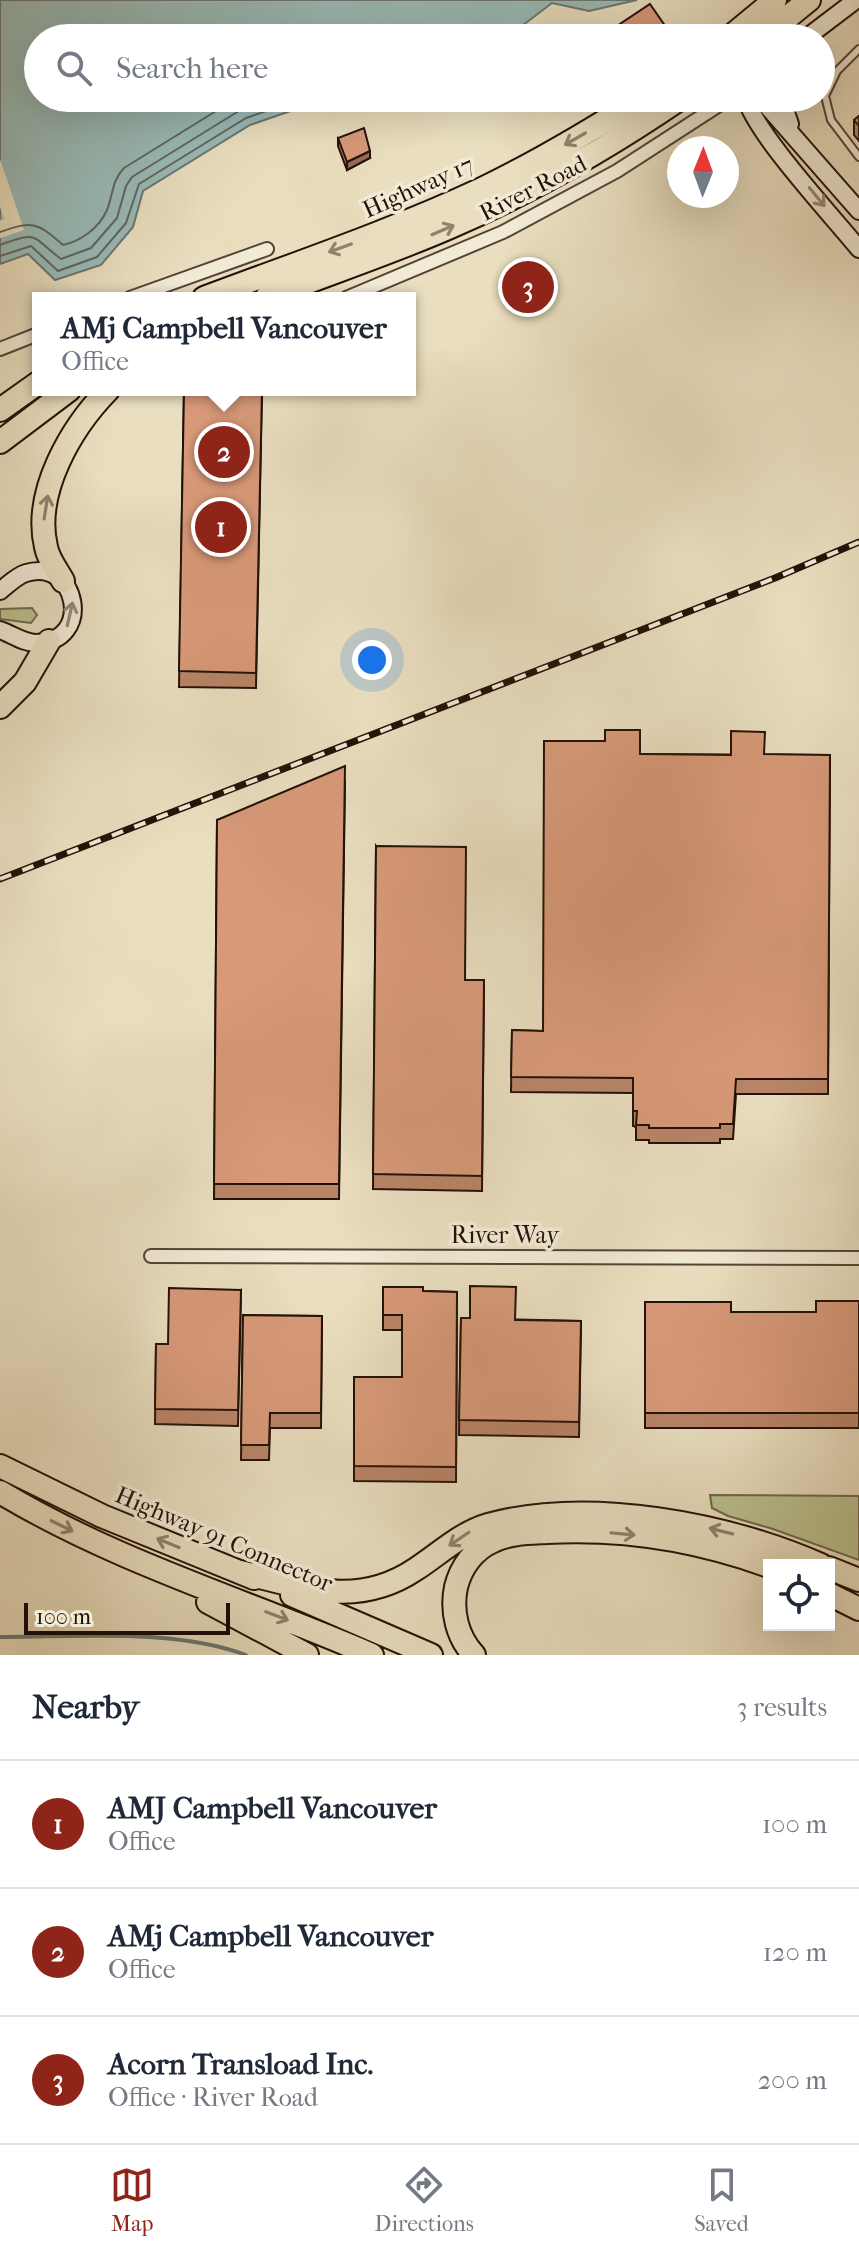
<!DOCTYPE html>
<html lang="en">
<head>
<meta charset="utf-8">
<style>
	:root { --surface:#fff; --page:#f2f2f3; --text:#1f2937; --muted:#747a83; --line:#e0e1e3; --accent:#8f2418 }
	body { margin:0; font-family:"IM FELL French Canon",serif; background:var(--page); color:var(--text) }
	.controls { position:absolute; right:24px; bottom:24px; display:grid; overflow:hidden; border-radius:0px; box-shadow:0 8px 32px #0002 }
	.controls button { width:72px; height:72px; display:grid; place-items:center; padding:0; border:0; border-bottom:2px solid var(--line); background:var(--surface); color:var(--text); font:40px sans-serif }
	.compass { position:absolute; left:667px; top:136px; width:72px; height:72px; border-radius:50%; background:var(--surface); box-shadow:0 8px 32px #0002; rotate:1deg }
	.scale { position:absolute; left:24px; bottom:20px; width:206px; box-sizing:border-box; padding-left:8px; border:4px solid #231108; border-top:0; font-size:22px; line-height:28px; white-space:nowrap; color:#231108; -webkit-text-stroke:6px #f1ead5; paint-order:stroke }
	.you { position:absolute; left:372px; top:660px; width:28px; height:28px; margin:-20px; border:6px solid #fff; border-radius:50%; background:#1a73e8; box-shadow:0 0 0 12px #1a73e833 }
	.badge { display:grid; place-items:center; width:52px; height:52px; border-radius:50%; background:var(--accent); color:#fff; font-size:26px; font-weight:700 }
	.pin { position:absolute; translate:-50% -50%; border:4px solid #fff; box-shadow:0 2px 8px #0006 }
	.popup { position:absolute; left:32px; top:292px; width:384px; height:104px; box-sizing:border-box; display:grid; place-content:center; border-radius:0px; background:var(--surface); filter:drop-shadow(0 2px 6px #0005); font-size:26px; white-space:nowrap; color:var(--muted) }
	.popup b { font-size:30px; color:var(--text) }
	.popup::after { content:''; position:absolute; left:50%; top:100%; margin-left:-16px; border:16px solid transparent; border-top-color:var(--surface) }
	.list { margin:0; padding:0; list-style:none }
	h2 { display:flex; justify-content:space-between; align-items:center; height:104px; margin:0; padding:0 32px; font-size:34px }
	h2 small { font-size:26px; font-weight:400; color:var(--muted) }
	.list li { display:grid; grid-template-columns:52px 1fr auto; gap:24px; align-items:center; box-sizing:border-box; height:128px; padding:0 32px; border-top:2px solid var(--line) }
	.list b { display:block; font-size:30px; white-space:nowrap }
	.list p { margin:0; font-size:26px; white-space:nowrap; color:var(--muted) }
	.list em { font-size:26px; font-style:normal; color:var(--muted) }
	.icon { flex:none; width:44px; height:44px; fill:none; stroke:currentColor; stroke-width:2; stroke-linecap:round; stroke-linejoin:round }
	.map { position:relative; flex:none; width:859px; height:1655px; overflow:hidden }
	.search { position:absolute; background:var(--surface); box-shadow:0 8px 32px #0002; left:24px; right:24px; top:24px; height:88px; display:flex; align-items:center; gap:20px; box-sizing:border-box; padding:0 28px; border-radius:44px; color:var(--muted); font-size:30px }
	.sheet { height:488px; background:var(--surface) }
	nav { display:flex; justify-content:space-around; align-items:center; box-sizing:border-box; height:112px; border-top:2px solid var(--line); background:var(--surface); font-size:22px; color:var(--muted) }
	nav a { display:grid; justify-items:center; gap:4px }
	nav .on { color:var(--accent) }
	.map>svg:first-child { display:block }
	.green { fill:#bbc08f; stroke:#6f684c; stroke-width:2 }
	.water { fill:#99bbb8; stroke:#6a7772; stroke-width:2 }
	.pier { fill:#e9debf }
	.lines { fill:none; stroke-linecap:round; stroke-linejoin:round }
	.shore { stroke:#5e6660; stroke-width:2 }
	.stream { stroke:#6a7772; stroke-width:4 }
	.lane-casing { stroke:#544436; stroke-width:10 }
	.street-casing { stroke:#544436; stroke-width:16 }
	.secondary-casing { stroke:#231108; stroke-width:20 }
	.highway-casing { stroke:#231108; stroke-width:26 }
	.lane { stroke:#f1ead5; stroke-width:6 }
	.street { stroke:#f1ead5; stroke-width:12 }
	.secondary { stroke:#f1ead5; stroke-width:16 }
	.highway { stroke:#e9debf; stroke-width:22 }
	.rail-casing { stroke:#231108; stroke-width:7 }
	.rail { stroke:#f1ead5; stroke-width:4; stroke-dasharray:12; stroke-linecap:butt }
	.wall { fill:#b98468; stroke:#231108; stroke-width:2 }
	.shaded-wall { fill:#966b55; stroke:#231108; stroke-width:2 }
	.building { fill:#d79979; stroke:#231108; stroke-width:2 }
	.oneway { stroke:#90826d }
	.oneway2 { stroke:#948879 }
	.labels { text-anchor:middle; stroke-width:7; stroke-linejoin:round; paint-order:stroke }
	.street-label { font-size:24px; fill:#231108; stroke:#f1ead5 }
</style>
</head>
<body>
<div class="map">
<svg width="859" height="1655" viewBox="0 0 859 1655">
	<rect width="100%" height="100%" fill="#e9debf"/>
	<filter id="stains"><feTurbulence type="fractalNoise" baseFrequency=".0025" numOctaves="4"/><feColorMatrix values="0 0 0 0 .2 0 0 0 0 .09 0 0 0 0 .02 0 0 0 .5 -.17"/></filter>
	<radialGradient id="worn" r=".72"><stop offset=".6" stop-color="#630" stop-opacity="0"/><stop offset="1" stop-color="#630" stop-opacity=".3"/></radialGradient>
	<!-- green -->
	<path class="green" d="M32,608L37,615L31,623L0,619V609Z
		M710,1495L859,1496V1560L773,1529L728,1516L712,1508Z"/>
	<!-- water -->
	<path class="water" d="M0,0H637L589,11L552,3L506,38H38V98H328L250,125L143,191L133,227L101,265L55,280L28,254L0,264Z"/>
	<!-- pier -->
	<path class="pier" d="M0,159L24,230L0,238V220L4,219L0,207Z"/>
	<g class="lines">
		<!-- shore -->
		<path class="shore" d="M0,232C33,220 38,223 63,245C81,241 99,228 107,210C113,195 112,180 124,168L237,98
			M0,245C40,230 31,237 61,259L91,248L117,218L126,186L132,177L242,109L273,98
			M0,256L31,246L58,271L97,257L126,223L139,184L246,118L304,98"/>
		<!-- stream -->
		<path class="stream" d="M0,1637C76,1637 174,1628 246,1655"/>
		<!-- lane casing -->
		<g class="lane-casing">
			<path id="lane" d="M859,49L837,71L825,96L831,120L859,157"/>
		</g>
		<!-- street casing -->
		<g class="street-casing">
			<path id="street" d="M130,298L267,249
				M346,298L503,232L617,171L730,98
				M0,349L38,334
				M151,1256L859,1258"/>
		</g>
		<!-- secondary casing -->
		<g class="secondary-casing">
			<path id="secondary" d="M806,38L856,0
				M746,98C754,132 833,217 859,249
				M760,98L859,211
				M781,98L790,124
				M0,591C8,585 16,576 26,573C78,557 94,643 36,643C23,643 12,634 0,630"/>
		</g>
		<!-- highway casing -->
		<g class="highway-casing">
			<path id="highway" d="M729,38L775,0
				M762,38L809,0
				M204,298C297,263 392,231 482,189C538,162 590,131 642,98
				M266,298C327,274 388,254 448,228C529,193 608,148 681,98
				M0,410L38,383
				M0,442L69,390
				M63,581C57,570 48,559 46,547C33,492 71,428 108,390
				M0,707L25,682L49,641
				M0,1466L102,1516L254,1578
				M0,1492C116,1562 248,1601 372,1655
				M829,1568L859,1580
				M240,1572C303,1587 357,1609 416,1569C439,1554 461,1533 488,1525C589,1497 727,1524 821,1565
				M829,1594L859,1609
				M292,1595L431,1655
				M208,1602L307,1655
				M474,1655C457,1637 451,1611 456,1587C461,1567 474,1549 493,1541C509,1533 529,1533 547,1532C622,1528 698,1540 769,1566"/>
		</g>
		<!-- lane -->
		<use href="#lane" class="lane"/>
		<!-- street -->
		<use href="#street" class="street"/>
		<!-- secondary -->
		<use href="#secondary" class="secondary"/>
		<!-- highway -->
		<use href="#highway" class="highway"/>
		<!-- rail casing -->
		<g class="rail-casing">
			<path id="rail" d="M0,879L775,578L859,542"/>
		</g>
		<!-- rail -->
		<use href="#rail" class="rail"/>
	</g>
	<!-- wall -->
	<path class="wall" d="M859,116V141L854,135V120Z
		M338,138L370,158L347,170L338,146Z
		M184,390H262L256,688L179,687Z
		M640,754L830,755L828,1094H736L733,1139H720V1143H649V1140H636V1127L633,1126V1093L511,1092L512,1030L543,1031Z
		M345,781L339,1199H214L217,820Z
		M376,846L465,980H484L482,1191L373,1189Z
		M383,1287L423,1291L457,1292L456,1482L354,1481V1377H402V1330H383Z
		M241,1290L238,1426L155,1424L156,1344H168Z
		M859,1301V1428H645V1302L731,1312H816Z
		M243,1315L322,1316L321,1428H270L269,1460H241Z
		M461,1318L581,1321L579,1437L459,1435Z"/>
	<!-- shaded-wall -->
	<path class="shaded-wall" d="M668,30V38H656Z
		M370,151V158L347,170V162Z"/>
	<!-- building -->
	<path class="building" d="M650,4L668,30L656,38H599Z
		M859,116V126L854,120Z
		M364,128L370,151L347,162L338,138Z
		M184,390H262L256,673L179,671Z
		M605,730H640V754L731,755V731L765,732L764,754L830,755L828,1079H736L733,1124H720V1128H649V1125H636L637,1111H633V1078L511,1077L512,1030L543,1031L544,741H605Z
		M345,766L339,1184H214L217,820Z
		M376,846L466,847L465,980H484L482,1176L373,1174Z
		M470,1286L516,1287L515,1320L581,1321L579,1422L459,1420L461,1318H470Z
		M383,1287H423V1291L457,1292L456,1467L354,1466V1377H402V1315H383Z
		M169,1288L241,1290L238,1410L155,1409L156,1344H168Z
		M816,1301H859V1413H645V1302H731V1312H816Z
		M243,1315L322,1316L321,1413H270L269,1445H241Z"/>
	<!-- one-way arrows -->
	<defs><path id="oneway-shaft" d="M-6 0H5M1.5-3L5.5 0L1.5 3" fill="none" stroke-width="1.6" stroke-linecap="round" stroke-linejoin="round" transform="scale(2)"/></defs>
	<g class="oneway">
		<use href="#oneway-shaft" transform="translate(575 139) rotate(150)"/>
		<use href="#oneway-shaft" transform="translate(443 230) rotate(-23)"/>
		<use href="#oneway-shaft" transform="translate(340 248) rotate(160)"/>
		<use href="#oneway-shaft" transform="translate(46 507) rotate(-81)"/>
		<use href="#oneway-shaft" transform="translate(62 1526) rotate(26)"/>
		<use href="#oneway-shaft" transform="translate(721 1531) rotate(-166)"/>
		<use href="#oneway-shaft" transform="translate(623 1534) rotate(5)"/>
		<use href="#oneway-shaft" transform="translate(459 1539) rotate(146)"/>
		<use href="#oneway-shaft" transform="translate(168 1543) rotate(-158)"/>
		<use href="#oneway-shaft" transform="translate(277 1616) rotate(21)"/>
	</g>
	<g class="oneway2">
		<use href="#oneway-shaft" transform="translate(817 197) rotate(51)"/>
		<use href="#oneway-shaft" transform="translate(70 614) rotate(-77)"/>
	</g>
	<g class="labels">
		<!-- street labels -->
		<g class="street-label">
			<text transform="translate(418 187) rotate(-24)" y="8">Highway 17</text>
			<text transform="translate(533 188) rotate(-27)" y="8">River Road</text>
			<text x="505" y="1243">River Way</text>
			<text transform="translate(224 1539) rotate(23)" y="8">Highway 91 Connector</text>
		</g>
	</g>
	<rect width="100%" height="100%" filter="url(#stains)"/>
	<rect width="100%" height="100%" fill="url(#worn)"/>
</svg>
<div class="controls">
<button><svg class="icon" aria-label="locate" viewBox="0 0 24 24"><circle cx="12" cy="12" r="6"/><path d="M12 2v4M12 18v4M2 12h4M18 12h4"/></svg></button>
</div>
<svg class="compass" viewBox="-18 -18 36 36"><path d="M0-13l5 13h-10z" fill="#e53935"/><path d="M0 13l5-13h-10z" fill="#747a83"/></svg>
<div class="scale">100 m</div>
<div class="you"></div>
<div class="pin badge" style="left:221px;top:527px">1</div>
<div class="pin badge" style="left:224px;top:452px">2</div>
<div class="popup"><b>AMj Campbell Vancouver</b>Office</div>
<div class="pin badge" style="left:528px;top:287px">3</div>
<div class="search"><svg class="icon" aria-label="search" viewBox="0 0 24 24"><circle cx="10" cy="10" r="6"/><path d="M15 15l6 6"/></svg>Search here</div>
</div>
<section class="sheet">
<h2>Nearby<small>3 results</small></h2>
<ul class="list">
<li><span class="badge">1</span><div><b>AMJ Campbell Vancouver</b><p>Office</p></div><em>100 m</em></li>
<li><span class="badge">2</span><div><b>AMj Campbell Vancouver</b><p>Office</p></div><em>120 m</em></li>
<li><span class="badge">3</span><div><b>Acorn Transload Inc.</b><p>Office · River Road</p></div><em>200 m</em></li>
</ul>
</section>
<nav>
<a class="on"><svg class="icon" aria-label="map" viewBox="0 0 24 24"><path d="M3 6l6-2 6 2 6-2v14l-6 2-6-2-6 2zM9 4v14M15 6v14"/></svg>Map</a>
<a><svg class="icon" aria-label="directions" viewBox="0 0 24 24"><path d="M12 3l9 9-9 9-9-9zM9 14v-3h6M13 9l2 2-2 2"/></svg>Directions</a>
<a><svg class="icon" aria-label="saved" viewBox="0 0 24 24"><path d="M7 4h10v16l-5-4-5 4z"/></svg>Saved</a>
</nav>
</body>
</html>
